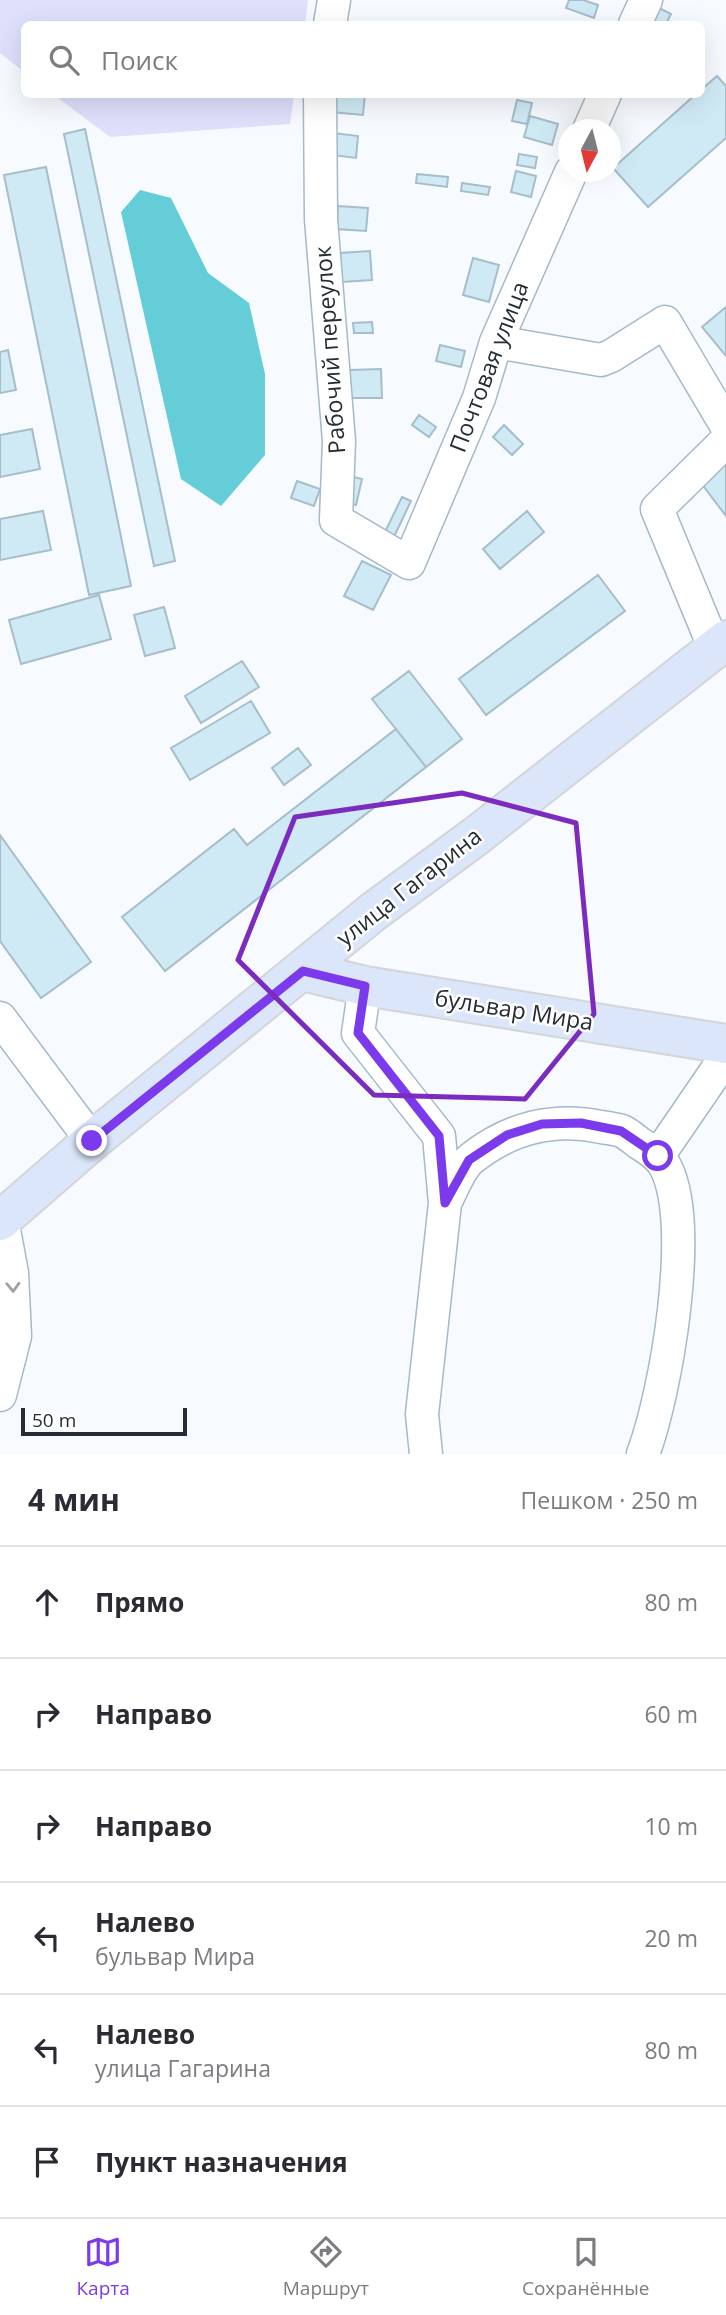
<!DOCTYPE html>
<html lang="ru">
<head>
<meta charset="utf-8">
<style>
	:root { --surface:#fff; --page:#f2f2f3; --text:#2b2b33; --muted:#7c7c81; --line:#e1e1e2; --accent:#7c3aed }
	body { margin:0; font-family:"Open Sans",sans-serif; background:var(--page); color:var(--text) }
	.compass { position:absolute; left:558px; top:119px; width:63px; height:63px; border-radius:50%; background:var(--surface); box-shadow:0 7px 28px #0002; rotate:187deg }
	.scale { position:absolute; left:21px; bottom:18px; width:166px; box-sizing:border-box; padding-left:7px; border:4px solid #252d33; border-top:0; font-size:19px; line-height:24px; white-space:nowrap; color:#252d33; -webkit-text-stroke:5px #fff; paint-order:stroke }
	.stop { position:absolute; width:21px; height:21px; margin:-16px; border:5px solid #7c3aed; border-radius:50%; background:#fff }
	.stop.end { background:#7c3aed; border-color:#fff; box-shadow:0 2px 7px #0008 }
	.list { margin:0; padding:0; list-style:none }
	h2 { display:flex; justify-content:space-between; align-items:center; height:91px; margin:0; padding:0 28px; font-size:30px }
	h2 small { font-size:23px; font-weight:400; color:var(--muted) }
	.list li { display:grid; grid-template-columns:46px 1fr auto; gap:21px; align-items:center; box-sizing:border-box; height:112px; padding:0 28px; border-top:2px solid var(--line) }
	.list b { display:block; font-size:26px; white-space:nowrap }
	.list p { margin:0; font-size:23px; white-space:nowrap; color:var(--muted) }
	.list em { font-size:23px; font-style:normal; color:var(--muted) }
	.icon { flex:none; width:38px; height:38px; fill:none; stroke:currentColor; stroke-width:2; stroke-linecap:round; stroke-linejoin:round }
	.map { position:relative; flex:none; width:726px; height:1454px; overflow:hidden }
	.search { position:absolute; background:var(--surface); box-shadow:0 7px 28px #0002; left:21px; right:21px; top:21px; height:77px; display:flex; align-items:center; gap:18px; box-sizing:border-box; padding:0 24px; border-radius:10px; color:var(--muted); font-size:26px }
	.sheet { height:763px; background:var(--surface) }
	nav { display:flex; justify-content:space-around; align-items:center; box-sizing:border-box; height:98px; border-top:2px solid var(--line); background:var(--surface); font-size:19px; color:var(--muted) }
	nav a { display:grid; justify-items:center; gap:4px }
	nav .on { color:var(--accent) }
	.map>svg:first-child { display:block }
	.green { fill:#dee0fc }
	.water { fill:#64cdd8 }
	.building { fill:#d0eaf5; stroke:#a5bec9; stroke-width:2 }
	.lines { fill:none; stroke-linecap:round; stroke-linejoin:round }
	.minor-casing { stroke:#a5b9c9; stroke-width:35 }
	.major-casing { stroke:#d3d5d6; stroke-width:42 }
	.minor { stroke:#fff; stroke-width:32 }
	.major { stroke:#dce6fa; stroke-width:38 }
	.oneway { stroke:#9da0a3 }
	.route { stroke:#7c3aed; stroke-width:9 }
	.marked { fill:none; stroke:#7b2cbf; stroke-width:5; stroke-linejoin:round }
	.labels { text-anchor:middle; stroke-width:5; stroke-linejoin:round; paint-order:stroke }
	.street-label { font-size:23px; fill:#252d33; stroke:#fff }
</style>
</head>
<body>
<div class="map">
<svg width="726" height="1454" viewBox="0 0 726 1454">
	<rect width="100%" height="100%" fill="#f7fbff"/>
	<!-- green -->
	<path class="green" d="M0,0H308L305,24H24V72L0,53Z
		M54,95H294L290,124L110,137Z"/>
	<!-- water -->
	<path class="water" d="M140,190L171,198L208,273L249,303L265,374V455L221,506L181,479L121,212Z"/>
	<!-- building -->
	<path class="building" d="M569,0H583L598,5L594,18L566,8Z
		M657,7L671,14L666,24H649Z
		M717,76L726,86V138L648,207L613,168L696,94H702V89Z
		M333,94H365L363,115L331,112Z
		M517,100L532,103L527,124L512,121Z
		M530,116L558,124L552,145L524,137Z
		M85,129L175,561L154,566L64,134Z
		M334,133L358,136L356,158L332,155Z
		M519,154L537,157L535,168L517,165Z
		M46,167L131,586L89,595L4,175Z
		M516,171L536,176L531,197L511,192Z
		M417,174L448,177L447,187L416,183Z
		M462,183L490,187L488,195L461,191Z
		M338,206L368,208L366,231L336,229Z
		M370,251L372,280L342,282L340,253Z
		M473,258L499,265L489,302L463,295Z
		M726,307V356L702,327Z
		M372,322L373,333H354L353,323Z
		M440,345L465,351L461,367L436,361Z
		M8,350L16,390L0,393V352Z
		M381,369L382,398H350V370Z
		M419,415L436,427L429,437L412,425Z
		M504,425L523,444L512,455L493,437Z
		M32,429L40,469L0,477V435Z
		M726,464V516L701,483Z
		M345,475L362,479L356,505L339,501Z
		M297,481L320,489L314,506L291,498Z
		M402,497L411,501L390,545L381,540Z
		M43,511L51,550L0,560V519Z
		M527,511L544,532L500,569L483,549Z
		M362,561L391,575L373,610L344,596Z
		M598,575L625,611L486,715L459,679Z
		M99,595L111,639L21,664L9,620Z
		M164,607L175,648L145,656L134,615Z
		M242,661L259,687L201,723L185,696Z
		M409,671L462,739L426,767L372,699Z
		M251,701L270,733L190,780L171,748Z
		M396,729L426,767L165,971L122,917L234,829L247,845Z
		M298,748L311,765L284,785L272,768Z
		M0,835L91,962L41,998L0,941Z"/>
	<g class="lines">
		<!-- minor casing -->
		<g class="minor-casing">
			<path id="minor" d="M330,24L334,0
				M635,24L646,0
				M320,94L321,219L339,441L336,520L409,563L479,398L496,342L571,172
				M589,130L605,94
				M496,342L601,360L611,356L665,322L726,425
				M715,649L657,509L726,441
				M365,986L358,1033L439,1136L445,1203L422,1414L426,1454
				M0,1018L92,1141
				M658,1156L721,1064L726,1048
				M445,1203C452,1190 460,1167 472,1158C510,1128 554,1117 601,1127C608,1128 616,1129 622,1131C628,1134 634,1139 639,1143C650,1150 660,1156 666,1168C695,1226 666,1393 643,1454
				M0,1395L15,1336L12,1273L2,1219"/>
		</g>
		<!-- major casing -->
		<g class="major-casing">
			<path id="major" d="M303,971L365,986L726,1044
				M0,1221L92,1141L373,912L476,836L726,640"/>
		</g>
		<!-- minor -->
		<use href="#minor" class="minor"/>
		<!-- major -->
		<use href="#major" class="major"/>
	</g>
	<!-- one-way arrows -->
	<defs><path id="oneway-chevron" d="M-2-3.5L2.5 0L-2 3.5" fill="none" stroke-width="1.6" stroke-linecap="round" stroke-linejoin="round" transform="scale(1.75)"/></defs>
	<use class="oneway" href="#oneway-chevron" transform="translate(13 1287) rotate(88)"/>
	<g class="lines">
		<!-- route -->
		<path class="route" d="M92,1141L303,971L365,986L358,1033L439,1136L445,1203L469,1160L507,1135L542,1124L581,1123L621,1131L658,1156"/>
	</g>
	<!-- marked area -->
	<path class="marked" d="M462,793L576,823L594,1014L525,1099L374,1095L238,960L295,817Z"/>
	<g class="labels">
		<!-- street labels -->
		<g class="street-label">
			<text transform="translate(330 350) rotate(-94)" y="8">Рабочий переулок</text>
			<text transform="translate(489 367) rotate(-69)" y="8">Почтовая улица</text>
			<text transform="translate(409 887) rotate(-38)" y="8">улица Гагарина</text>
			<text transform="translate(514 1010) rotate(9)" y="8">бульвар Мира</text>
		</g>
	</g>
</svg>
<svg class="compass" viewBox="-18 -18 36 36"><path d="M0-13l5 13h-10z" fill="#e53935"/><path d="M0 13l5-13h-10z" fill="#7c7c81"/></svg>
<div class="scale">50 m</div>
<div class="stop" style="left:658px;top:1156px"></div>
<div class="stop end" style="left:92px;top:1141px"></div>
<div class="search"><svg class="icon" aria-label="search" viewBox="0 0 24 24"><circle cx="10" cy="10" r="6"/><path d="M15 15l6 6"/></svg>Поиск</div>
</div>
<section class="sheet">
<h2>4 мин<small>Пешком · 250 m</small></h2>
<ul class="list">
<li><svg class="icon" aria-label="ahead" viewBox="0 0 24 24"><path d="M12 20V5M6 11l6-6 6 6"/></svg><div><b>Прямо</b></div><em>80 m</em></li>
<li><svg class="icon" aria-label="right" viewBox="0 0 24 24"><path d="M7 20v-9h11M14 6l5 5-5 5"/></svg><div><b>Направо</b></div><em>60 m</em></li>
<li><svg class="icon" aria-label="right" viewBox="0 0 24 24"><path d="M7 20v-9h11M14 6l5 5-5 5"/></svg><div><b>Направо</b></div><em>10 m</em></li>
<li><svg class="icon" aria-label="left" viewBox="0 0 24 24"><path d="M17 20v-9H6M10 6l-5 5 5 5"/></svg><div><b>Налево</b><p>бульвар Мира</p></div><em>20 m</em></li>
<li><svg class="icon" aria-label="left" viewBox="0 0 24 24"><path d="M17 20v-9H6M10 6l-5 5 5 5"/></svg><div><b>Налево</b><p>улица Гагарина</p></div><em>80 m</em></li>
<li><svg class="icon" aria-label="arrive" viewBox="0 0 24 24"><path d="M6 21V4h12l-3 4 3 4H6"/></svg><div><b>Пункт назначения</b></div></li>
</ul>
</section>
<nav>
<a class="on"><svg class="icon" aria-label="map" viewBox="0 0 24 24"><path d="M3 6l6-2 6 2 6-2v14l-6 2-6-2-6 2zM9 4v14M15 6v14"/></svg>Карта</a>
<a><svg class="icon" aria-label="directions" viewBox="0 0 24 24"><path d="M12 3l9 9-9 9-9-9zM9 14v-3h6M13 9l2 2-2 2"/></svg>Маршрут</a>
<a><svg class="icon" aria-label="saved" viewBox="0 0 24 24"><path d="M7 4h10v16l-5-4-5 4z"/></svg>Сохранённые</a>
</nav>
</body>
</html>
